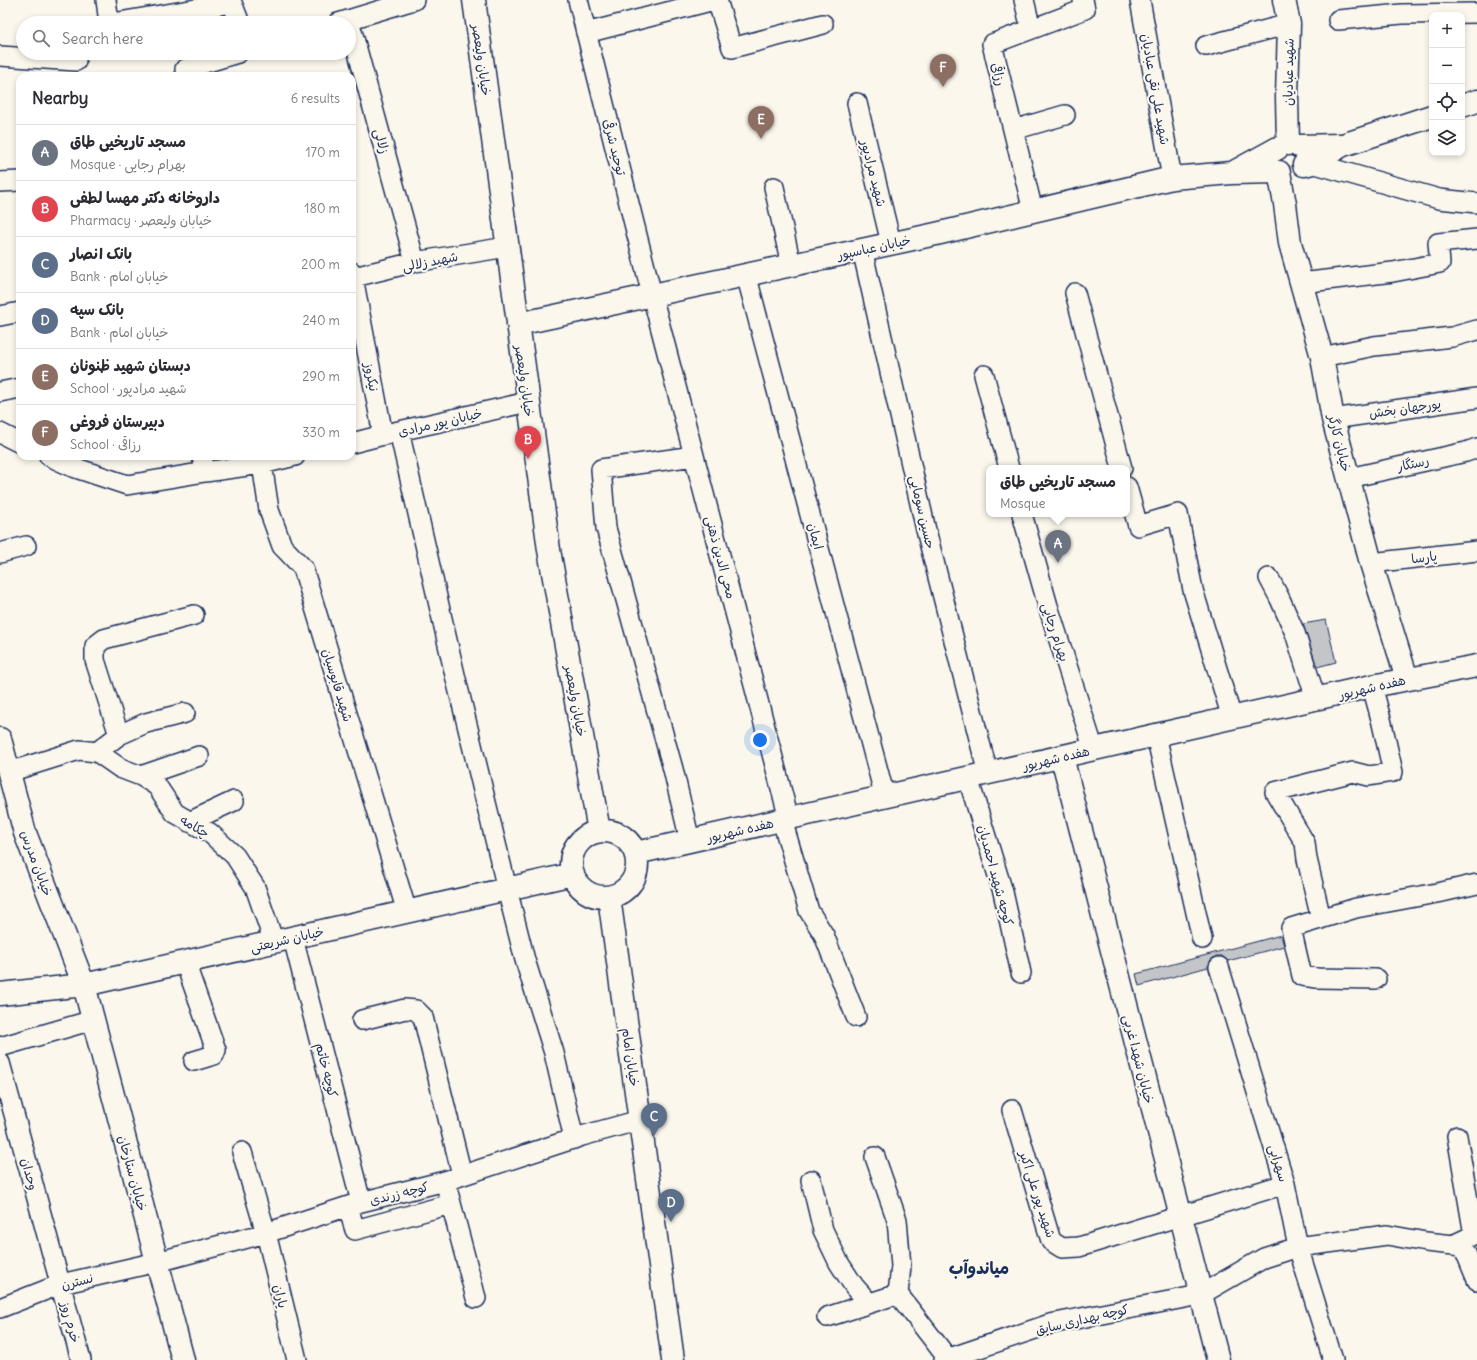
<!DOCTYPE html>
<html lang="en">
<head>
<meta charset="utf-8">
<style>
	:root { --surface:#fff; --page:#f7f7f7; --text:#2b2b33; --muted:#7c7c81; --line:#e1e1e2; --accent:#db2777 }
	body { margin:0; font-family:Delius,"Playpen Sans Arabic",sans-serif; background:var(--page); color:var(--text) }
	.controls { position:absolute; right:12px; top:12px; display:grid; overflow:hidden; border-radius:8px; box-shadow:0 2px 6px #0003 }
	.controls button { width:36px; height:36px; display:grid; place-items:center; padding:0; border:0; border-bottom:1px solid var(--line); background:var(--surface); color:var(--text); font:20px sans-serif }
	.you { position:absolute; left:760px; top:740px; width:14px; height:14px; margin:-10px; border:3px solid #fff; border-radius:50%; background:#1a73e8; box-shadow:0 0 0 6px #1a73e833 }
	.badge { display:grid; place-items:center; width:26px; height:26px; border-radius:50%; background:var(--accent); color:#fff; font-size:13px; font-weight:700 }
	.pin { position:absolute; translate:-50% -33px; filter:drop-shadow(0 1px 2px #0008) }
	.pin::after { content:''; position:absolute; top:21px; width:14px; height:12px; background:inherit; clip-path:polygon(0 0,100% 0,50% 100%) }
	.popup { position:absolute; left:986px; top:465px; width:144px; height:52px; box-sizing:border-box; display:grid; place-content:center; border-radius:8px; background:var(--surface); filter:drop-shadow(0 1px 3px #0005); font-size:13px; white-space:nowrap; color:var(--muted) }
	.popup b { font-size:15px; color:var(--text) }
	.popup::after { content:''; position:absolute; left:50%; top:100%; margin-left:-8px; border:8px solid transparent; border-top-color:var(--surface) }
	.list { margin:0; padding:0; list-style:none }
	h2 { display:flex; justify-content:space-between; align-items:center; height:52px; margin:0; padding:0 16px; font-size:17px }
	h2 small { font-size:13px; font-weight:400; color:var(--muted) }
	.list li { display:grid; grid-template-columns:26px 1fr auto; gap:12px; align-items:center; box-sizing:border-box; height:56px; padding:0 16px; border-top:1px solid var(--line) }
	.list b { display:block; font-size:15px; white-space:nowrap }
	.list p { margin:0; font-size:13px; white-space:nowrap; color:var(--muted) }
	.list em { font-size:13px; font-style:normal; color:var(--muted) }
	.icon { flex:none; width:22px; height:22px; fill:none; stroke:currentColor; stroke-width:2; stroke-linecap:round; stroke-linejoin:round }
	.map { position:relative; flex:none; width:1477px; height:1360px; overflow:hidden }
	.search { position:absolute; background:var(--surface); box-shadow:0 2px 6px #0003; left:16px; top:16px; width:340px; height:44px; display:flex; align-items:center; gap:10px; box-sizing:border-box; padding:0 14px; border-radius:22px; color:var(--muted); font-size:15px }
	.panel { position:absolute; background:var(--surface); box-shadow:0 2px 6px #0003; left:16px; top:72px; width:340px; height:388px; border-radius:12px }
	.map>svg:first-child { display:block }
	.building { fill:#c3c5c9; stroke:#1b2f5e }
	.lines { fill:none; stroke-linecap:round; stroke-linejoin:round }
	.minor-casing { stroke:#1b2f5e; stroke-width:22 }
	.major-casing { stroke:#1b2f5e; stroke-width:25 }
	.minor { stroke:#fbf7ec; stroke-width:19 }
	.major { stroke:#fbf7ec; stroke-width:22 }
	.labels { text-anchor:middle; stroke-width:4; stroke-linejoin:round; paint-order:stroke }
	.street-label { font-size:13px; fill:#1b2f5e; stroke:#fbf7ec }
	.district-label { font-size:17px; font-weight:bold; fill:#1b2f5e; stroke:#fbf7ec }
</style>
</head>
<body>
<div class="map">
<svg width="1477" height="1360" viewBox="0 0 1477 1360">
	<rect width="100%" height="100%" fill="#fbf7ec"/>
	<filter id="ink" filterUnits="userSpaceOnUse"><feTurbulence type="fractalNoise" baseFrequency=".025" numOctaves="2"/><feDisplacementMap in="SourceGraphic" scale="8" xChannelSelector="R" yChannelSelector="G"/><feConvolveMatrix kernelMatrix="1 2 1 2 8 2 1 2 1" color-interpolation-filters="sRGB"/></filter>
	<g filter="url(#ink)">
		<!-- building -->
		<path class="building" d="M1326,620L1336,662L1317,667L1303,624Z
			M1281,935L1284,946L1228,961L1222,956H1216L1211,960L1208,967L1139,986L1136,974Z"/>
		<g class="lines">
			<!-- minor casing -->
			<g class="minor-casing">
				<path id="minor" d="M106,0L109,23
					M578,0L652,295L789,819
					M717,0L732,48L823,24
					M1024,0L1031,29
					M1140,0L1172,178
					M349,20L415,262
					M1338,20L1402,14L1477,13
					M113,23L232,3L240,23
					M338,23L414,0
					M586,33L714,0
					M1206,46L1289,24
					M0,56L76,61
					M185,69L238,53
					M857,103L891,243
					M1013,130L1065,115
					M1312,163L1439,199L1477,203
					M0,182L20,181
					M774,187L791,265
					M1033,211L992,44L1085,9L1083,0
					M862,249L926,530L988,774
					M352,272L383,435
					M746,274L885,797
					M354,277L415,262L507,247
					M1301,283L1393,272L1440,263L1438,243L1477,239
					M1075,293L1122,468
					M0,316L20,312
					M1322,357L1374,346L1452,337L1477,330
					M984,375L1009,468
					M0,392L20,388
					M1333,419L1477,398
					M399,431L455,675L507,889L525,960L554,1053L574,1139
					M0,433L20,443
					M352,443L399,431L528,402
					M49,456L73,467L127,485L205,472L262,464L295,456
					M202,456L205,472
					M262,464L269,510L282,546L303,568L407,912
					M1349,478L1466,452L1477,448
					M1127,487L1138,526L1178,514L1193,590L1232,718
					M1022,514L1048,606L1094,750
					M0,553L26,546
					M1371,563L1477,551
					M1269,578L1280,599L1295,633L1316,699
					M119,735L95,660V646L104,639L194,615
					M1156,735L1202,939
					M97,752L119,735L146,723L185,713
					M9,772L79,750L97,752L120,768L141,776L157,786L175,813L210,833L235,856L255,887L274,942
					M141,776L199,756
					M968,778L1003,892L1021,973
					M782,820L809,911L824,935L856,1017
					M189,822L234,801
					M690,841L673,769L606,528L601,469L694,456
					M1321,919L1307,859L1305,843L1275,792L1353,772L1369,776L1393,772L1381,719L1372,686
					M293,938L361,1202
					M185,962L216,1050L214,1055L194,1061
					M1219,967L1285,1184L1298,1247L1333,1360
					M1376,979L1317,978L1302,976L1291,928L1356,908L1442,892L1477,884
					M362,1020L405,1009L416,1010L423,1017L462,1175
					M0,1047L93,1020
					M0,1063L81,1360
					M1012,1110L1051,1241L1062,1248L1079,1247L1285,1184
					M242,1152L266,1233L297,1360
					M875,1157L897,1220L901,1266L898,1294L949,1360
					M811,1180L823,1230L839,1263L854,1286L869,1303
					M448,1192L476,1298
					M348,1207L355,1230L451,1204
					M1453,1245L1474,1235L1457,1136
					M0,1308L61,1284L157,1262L266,1233L361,1202L445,1181L582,1136L640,1120
					M827,1317L898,1294
					M944,1360L1050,1324L1200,1295L1264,1258L1298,1247L1387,1235L1426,1242L1463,1246L1477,1280"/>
			</g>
			<!-- major casing -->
			<g class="major-casing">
				<path id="major" d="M474,0L549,550L599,831
					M1284,0L1289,24L1287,97L1288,144
					M1462,106L1477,101
					M1298,146L1340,145
					M1304,165L1312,163L1343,145L1432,116
					M1236,171L1278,148
					M518,324L936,234L1172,178L1231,173L1279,172L1285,204L1290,243L1322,357L1333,419L1371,563L1407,679
					M0,739L25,833L84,985L183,1360
					M1062,757L1218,1360
					M571 864a33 33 0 1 1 66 0a33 33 0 1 1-66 0Z
					M636,853L1372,686L1477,666
					M609,897L673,1360
					M0,994L84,985L573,874"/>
			</g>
			<!-- minor -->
			<use href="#minor" class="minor"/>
			<!-- major -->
			<use href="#major" class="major"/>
		</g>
	</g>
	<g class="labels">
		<!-- street labels -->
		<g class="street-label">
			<text transform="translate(482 60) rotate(82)" y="5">خیابان ولیعصر</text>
			<text transform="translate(1288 72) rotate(-89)" y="5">شهید عبادیان</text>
			<text transform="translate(999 74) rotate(76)" y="5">رزاقی</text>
			<text transform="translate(1156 89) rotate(80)" y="5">شهید علی نقی عبادیان</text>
			<text transform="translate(382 141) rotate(75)" y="5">زلالی</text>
			<text transform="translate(615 147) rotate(76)" y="5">توحید شرقی</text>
			<text transform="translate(874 173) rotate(76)" y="5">شهید مرادپور</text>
			<text transform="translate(874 247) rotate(-12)" y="5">خیابان عباسپور</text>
			<text transform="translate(430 261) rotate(-11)" y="5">شهید زلالی</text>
			<text transform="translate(372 377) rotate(79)" y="5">نیکروز</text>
			<text transform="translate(525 381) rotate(82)" y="5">خیابان ولیعصر</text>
			<text transform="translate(1405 408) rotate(-8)" y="5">پورجهان بخش</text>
			<text transform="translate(440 422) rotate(-13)" y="5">خیابان پور مرادی</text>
			<text transform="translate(1340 443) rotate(76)" y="5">خیابان کارگر</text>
			<text transform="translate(1413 463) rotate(-12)" y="5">رستگار</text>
			<text transform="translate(923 512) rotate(77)" y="5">حسین سومایی</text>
			<text transform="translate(816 536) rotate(75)" y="5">ایمان</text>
			<text transform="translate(721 557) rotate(75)" y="5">محی الدین ذهنی</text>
			<text transform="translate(1424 557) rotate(-7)" y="5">پارسا</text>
			<text transform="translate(1056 632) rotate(72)" y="5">بهرام رجایی</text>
			<text transform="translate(338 685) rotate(73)" y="5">شهید قابوسیان</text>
			<text transform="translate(1372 687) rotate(-13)" y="5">هفده شهریور</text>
			<text transform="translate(576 701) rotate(80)" y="5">خیابان ولیعصر</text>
			<text transform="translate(1056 758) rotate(-13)" y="5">هفده شهریور</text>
			<text transform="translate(195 826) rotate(31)" y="5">چکامه</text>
			<text transform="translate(740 830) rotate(-13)" y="5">هفده شهریور</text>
			<text transform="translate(37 863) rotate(70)" y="5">خیابان مدرس</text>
			<text transform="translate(996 875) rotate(75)" y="5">کوچه شهید احمدیان</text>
			<text transform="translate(287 939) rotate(-13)" y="5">خیابان شریعتی</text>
			<text transform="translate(631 1057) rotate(82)" y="5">خیابان امام</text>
			<text transform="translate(1139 1059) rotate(76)" y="5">خیابان شهدا غربی</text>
			<text transform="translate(327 1070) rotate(76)" y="5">کوچه خاتم</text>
			<text transform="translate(1279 1163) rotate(73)" y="5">سهرابی</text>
			<text transform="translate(133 1173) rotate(75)" y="5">خیابان ستارخان</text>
			<text transform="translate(30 1174) rotate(75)" y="5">وحدان</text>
			<text transform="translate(399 1193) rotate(-14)" y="5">کوچه زرندی</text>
			<text transform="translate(1038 1194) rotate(72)" y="5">شهید پور علی اکبر</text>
			<text transform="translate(77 1281) rotate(-14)" y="5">نسترن</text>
			<text transform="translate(281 1296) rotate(76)" y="5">یاران</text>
			<text transform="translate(1082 1319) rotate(-13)" y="5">کوچه بهداری سابق</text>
			<text transform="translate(71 1322) rotate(75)" y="5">خرم روز</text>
		</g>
		<!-- district labels -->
		<g class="district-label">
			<text x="979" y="1274">میاندوآب</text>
		</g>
	</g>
</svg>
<div class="controls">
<button>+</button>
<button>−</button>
<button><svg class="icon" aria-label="locate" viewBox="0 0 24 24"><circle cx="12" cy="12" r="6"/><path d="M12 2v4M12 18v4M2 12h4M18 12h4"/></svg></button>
<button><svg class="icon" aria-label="layers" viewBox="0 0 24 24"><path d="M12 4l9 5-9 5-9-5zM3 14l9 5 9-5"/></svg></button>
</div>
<div class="you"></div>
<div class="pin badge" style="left:1058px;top:563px;background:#6b7280">A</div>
<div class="popup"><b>مسجد تاریخیی طاق</b>Mosque</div>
<div class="pin badge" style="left:528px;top:459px;background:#e0444e">B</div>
<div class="pin badge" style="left:654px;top:1136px;background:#5c6f8a">C</div>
<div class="pin badge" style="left:671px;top:1222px;background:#5c6f8a">D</div>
<div class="pin badge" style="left:761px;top:139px;background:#8d6e63">E</div>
<div class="pin badge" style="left:943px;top:87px;background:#8d6e63">F</div>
<div class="search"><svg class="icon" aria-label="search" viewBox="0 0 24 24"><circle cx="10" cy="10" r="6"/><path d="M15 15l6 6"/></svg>Search here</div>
<section class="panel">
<h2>Nearby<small>6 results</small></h2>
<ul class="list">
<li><span class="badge" style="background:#6b7280">A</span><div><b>مسجد تاریخیی طاق</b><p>Mosque · بهرام رجایی</p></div><em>170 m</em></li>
<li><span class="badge" style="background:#e0444e">B</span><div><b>داروخانه دکتر مهسا لطفی</b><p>Pharmacy · خیابان ولیعصر</p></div><em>180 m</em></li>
<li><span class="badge" style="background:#5c6f8a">C</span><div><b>بانک انصار</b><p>Bank · خیابان امام</p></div><em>200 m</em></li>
<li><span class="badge" style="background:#5c6f8a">D</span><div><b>بانک سپه</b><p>Bank · خیابان امام</p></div><em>240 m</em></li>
<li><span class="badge" style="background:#8d6e63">E</span><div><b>دبستان شهید ظنونان</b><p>School · شهید مرادپور</p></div><em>290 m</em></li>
<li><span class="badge" style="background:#8d6e63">F</span><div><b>دبیرستان فروغی</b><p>School · رزاقی</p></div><em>330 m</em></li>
</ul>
</section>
</div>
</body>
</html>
